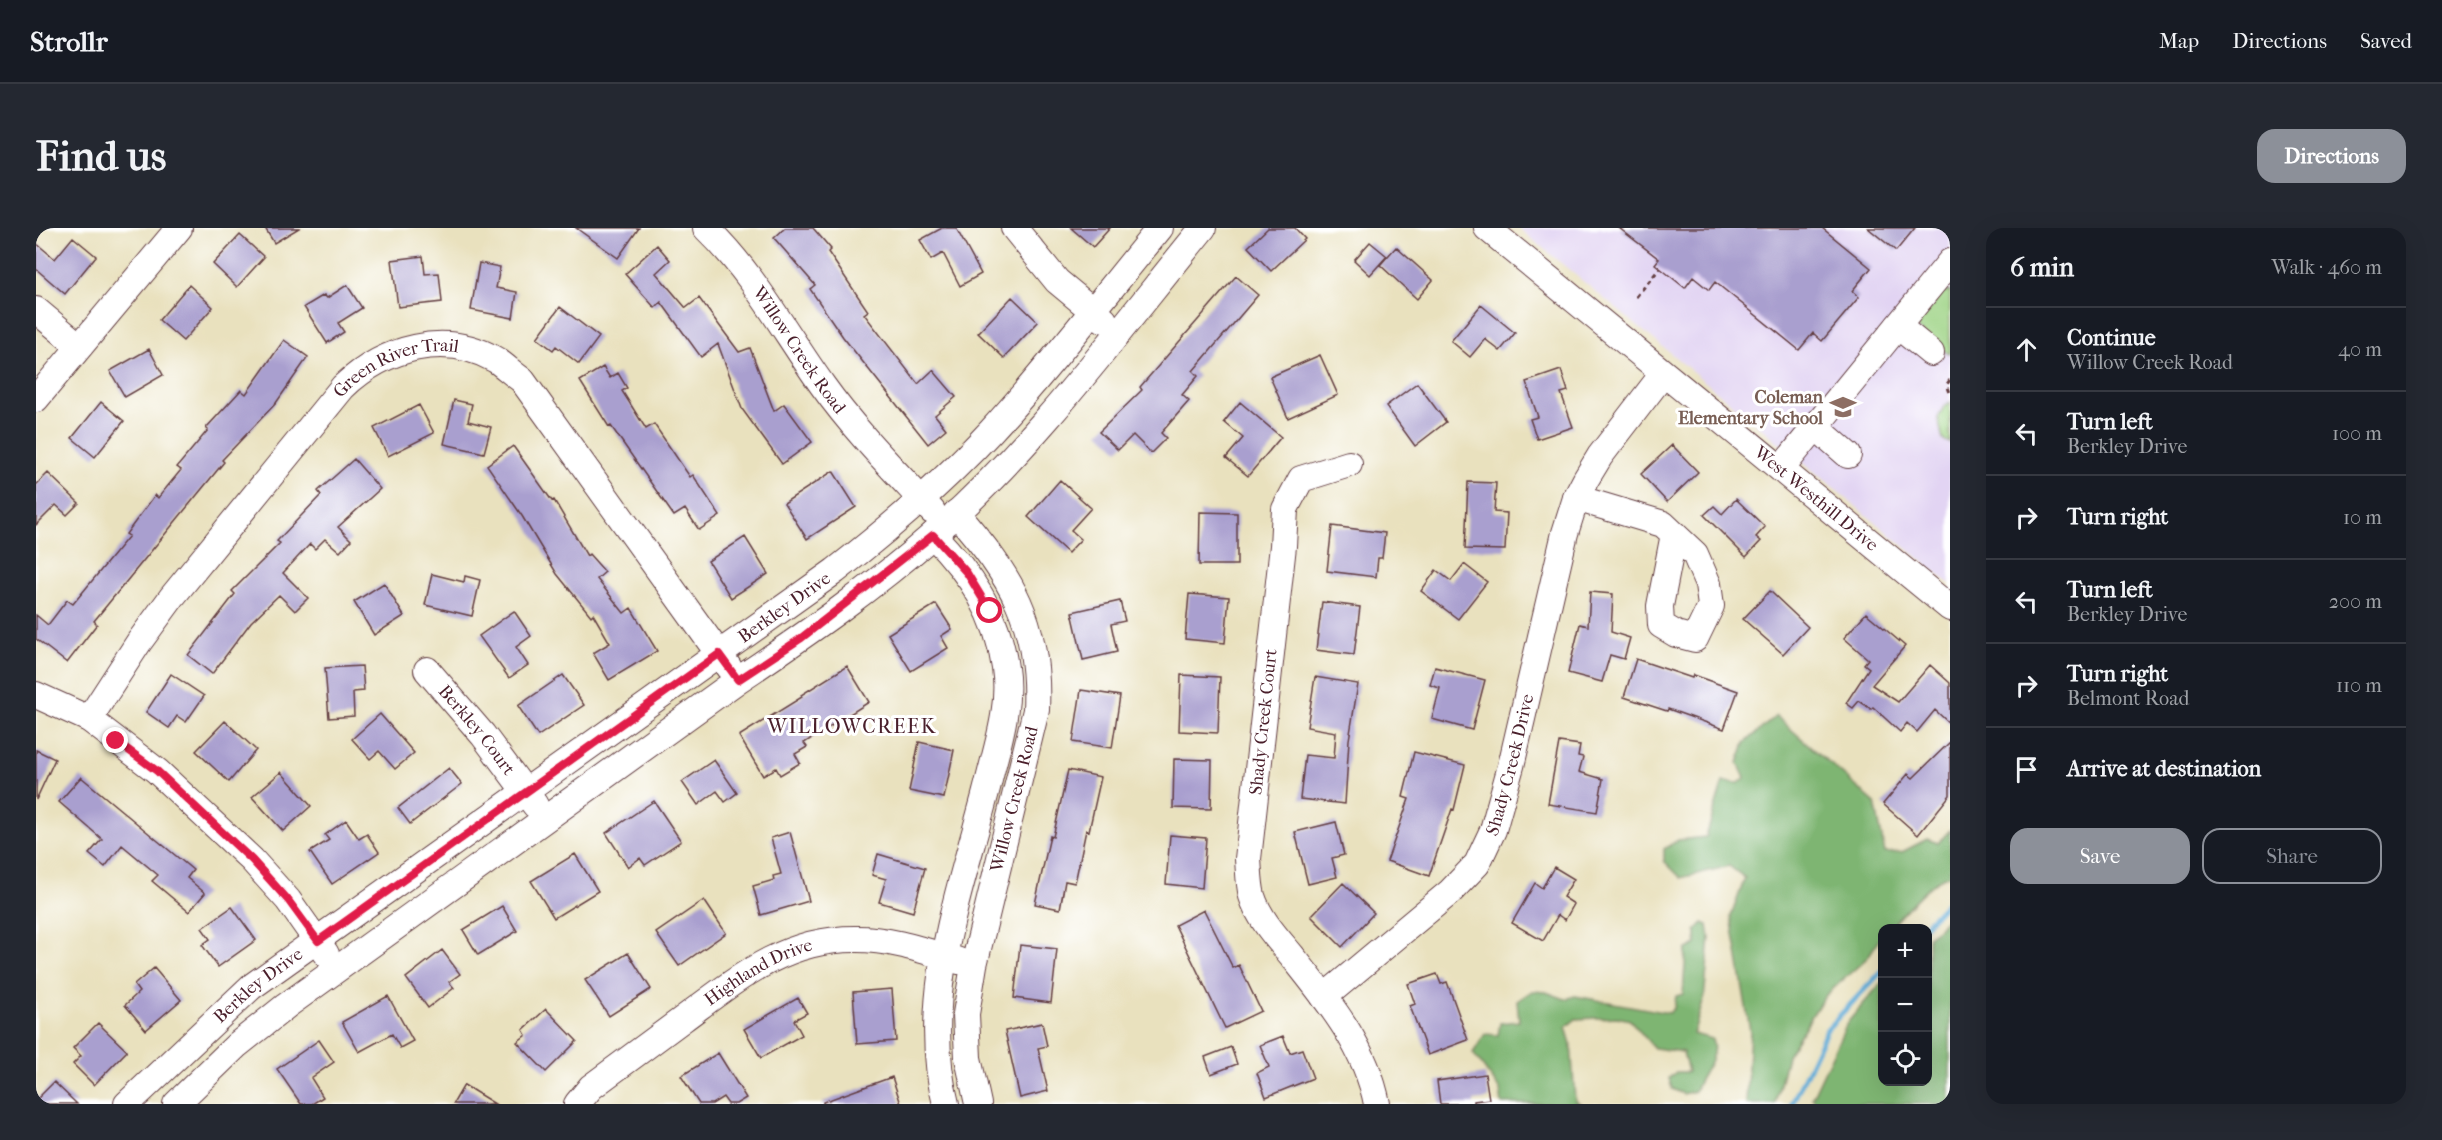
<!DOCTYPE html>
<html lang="en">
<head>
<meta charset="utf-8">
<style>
	:root { --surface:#171b24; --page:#242831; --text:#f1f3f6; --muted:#9ea1a6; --line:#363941; --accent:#8c9099 }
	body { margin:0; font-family:"IM FELL French Canon",serif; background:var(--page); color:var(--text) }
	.controls { position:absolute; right:18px; bottom:18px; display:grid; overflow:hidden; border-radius:12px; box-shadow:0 6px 24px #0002 }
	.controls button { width:54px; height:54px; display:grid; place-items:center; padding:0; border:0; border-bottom:2px solid var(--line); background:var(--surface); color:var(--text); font:30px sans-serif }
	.stop { position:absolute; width:18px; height:18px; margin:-14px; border:4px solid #e11d48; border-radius:50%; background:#fff }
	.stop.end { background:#e11d48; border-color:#fff; box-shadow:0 2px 6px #0008 }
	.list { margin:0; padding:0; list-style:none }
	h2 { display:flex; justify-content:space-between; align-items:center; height:78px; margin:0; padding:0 24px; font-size:26px }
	h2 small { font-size:20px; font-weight:400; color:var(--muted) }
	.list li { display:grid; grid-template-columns:39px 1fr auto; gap:18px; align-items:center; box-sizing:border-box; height:84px; padding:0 24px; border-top:2px solid var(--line) }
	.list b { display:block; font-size:22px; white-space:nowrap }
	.list p { margin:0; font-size:20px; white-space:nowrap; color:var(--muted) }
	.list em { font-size:20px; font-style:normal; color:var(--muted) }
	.actions { display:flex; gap:12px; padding:18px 24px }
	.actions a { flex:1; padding:14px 0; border:2px solid var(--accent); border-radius:18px; text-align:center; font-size:21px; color:var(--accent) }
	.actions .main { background:var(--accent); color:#fff }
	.icon { flex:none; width:33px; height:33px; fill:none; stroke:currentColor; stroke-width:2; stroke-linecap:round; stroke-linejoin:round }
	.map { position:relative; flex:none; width:1914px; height:876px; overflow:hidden; border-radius:18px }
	header { display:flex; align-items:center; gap:36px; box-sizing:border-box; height:84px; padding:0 30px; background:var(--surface); border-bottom:2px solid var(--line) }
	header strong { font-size:28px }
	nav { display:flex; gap:33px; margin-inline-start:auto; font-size:21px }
	.intro { display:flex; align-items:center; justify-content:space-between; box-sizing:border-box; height:144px; padding:0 36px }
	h1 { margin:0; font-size:42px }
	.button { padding:15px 27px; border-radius:18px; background:var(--accent); color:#fff; font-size:21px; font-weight:700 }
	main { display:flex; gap:36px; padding:0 36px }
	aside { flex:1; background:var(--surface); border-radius:18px; box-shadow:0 6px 24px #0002 }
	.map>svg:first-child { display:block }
	.built { fill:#e2d4f3 }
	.green { fill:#9dd384; stroke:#747958; stroke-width:1.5 }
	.forest { fill:#7eb572; stroke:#646a4e; stroke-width:1.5 }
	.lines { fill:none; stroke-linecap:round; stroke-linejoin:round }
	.stream { stroke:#5eabd7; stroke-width:5 }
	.building { fill:#a99fcf }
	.minor-casing { stroke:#623c41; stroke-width:28 }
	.path { stroke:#623c41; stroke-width:3; stroke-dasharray:4.5 4.5; stroke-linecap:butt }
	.minor { stroke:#fff; stroke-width:26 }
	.route { stroke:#e11d48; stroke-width:8 }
	.labels { text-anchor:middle; stroke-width:6; stroke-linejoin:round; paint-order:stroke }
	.street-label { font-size:18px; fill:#4a1f2b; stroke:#fff }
	.education-label { font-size:18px; font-weight:bold; fill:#785e54; stroke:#fff; text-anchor:end }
	.neighbourhood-label { font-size:20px; letter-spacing:1.5px; fill:#4a1f2b; stroke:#fff }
</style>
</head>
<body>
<header>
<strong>Strollr</strong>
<nav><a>Map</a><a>Directions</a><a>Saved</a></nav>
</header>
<div class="intro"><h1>Find us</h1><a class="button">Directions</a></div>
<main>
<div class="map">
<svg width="1914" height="876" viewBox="0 0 1914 876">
	<rect width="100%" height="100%" fill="#fff"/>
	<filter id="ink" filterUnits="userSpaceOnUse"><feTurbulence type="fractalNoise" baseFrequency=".0167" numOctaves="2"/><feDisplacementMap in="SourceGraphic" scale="12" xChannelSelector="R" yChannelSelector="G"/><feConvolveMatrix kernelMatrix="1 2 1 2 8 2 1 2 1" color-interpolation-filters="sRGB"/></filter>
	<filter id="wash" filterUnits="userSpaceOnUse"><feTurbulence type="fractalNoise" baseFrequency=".008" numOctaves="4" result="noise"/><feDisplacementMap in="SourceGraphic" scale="24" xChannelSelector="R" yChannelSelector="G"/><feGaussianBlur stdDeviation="1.35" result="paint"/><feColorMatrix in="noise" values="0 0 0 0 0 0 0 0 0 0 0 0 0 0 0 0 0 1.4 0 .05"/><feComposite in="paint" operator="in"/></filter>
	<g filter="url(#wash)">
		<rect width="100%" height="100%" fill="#e9e1be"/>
		<!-- built -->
		<path class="built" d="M1485,0H1914V356L1485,2Z"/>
		<!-- green -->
		<path class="green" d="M1914,63V127L1879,99L1906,65Z
			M1914,174V215L1907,212L1902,190L1908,178Z"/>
		<!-- forest -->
		<path class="forest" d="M1740,488L1839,575L1849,625L1866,624L1891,611L1902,615L1914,602V647C1893,652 1868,685 1853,700H1846V707L1832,729L1787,770L1751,828L1739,876H1710L1714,803L1695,688L1709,650L1693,638L1645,650L1628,633V621L1642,612L1670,609L1687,554L1703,555L1709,550L1702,535L1709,515Z
			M1914,686V876H1781L1776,870L1811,795L1846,754V854H1892V708L1903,700Z
			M1667,695L1672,697L1674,710L1668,771L1657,806L1676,811C1683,830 1665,845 1659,863L1647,866L1636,861L1633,850L1640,844H1652L1647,824L1618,820L1594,792L1581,789L1540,791L1530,799L1535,816L1539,872L1545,876H1466L1464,862L1437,825L1449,806L1462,807L1464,795L1483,793L1481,773L1496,763L1510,764L1529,771L1539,768L1633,785L1638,780L1640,768L1647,766L1650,722L1660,716V702Z"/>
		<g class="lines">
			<!-- stream -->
			<path class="stream" d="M1886,700L1914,671
				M1756,876L1791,801L1846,743"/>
		</g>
		<g id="blocks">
			<!-- building -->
			<path class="building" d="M229,0H263L238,15Z
				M540,0H603L582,30Z
				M749,0H777L795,21L792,24L832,83L828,86L882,156L897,142L920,169L899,187L910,201L892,216L807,109L774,61L779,57L738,10Z
				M906,0H920L945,46L924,58L907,25L895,32L884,12Z
				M1035,0H1074L1057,19Z
				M1232,0H1259L1269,11L1235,43L1212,19Z
				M1583,0H1786L1835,40L1816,63L1823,69L1786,113L1777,105L1763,122L1679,54L1673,62L1657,49L1649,60L1619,36L1623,31Z
				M1832,0H1879L1860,23Z
				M204,7L228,29L201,59L177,36Z
				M37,9L60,28L29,66L0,41V15L19,31Z
				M1334,14L1351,28L1334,47L1318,32Z
				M621,17L634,32L620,45L650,80L663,70L703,124L714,120L738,183L748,176L776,214L746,236L706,181L682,116L665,129L625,74L619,80L589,46Z
				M1360,19L1397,52L1381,71L1344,37Z
				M387,28L389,46L403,45L406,74L362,79L356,32Z
				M443,35L464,39L460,60L481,64L477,90L435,82Z
				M1200,48L1222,67L1157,143L1162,148L1146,167L1153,173L1125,205L1130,210L1115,225L1097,207L1082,222L1063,204L1106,162L1104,159Z
				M153,57L177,79L147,113L123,92Z
				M311,57L326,80L302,95L308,104L291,115L268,79L288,67L291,70Z
				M976,69L1002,94L968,130L942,105Z
				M1445,77L1479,105L1464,123L1449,111L1434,129L1415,113Z
				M524,79L563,109L543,136L520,118L517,122L501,110Z
				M248,112L272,129L240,175L186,232L188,234L58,393L61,396L31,435L0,411V387L12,397L31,372L37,376L93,308L90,306L119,267L122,270L145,242L141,239L172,202L170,200L205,162L210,166Z
				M113,121L127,147L89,169L74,143Z
				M1284,127L1302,167L1252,190L1234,149Z
				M567,139L574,150L582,145L591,160L586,163L610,201L618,196L654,249L657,247L684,288L663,302L649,281L638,288L575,198L573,199L544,153Z
				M1525,142L1532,163L1525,165L1537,199L1501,211L1494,191L1502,189L1490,154Z
				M1381,155L1410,194L1379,218L1350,178Z
				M418,172L436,176L432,193L455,199L448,225L408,216Z
				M65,174L88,193L59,229L36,210Z
				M1204,174L1245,209L1212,248L1190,230L1207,210L1188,194Z
				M383,177L398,205L352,228L338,200Z
				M1636,217L1662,244L1631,274L1605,246Z
				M477,218L516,273L518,272L551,328L553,326L569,344L561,351L588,385L595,380L621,423L573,452L557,425L574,415L557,386L555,388L521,346L486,288L451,237Z
				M318,231L344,261L302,299L315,312L304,324L289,311L279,321L274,316L247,345L272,370L259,383L243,367L215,394L176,446L152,427L199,366L196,363L244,315L241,313L285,267L282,263Z
				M797,243L820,279L771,311L748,275Z
				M12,245L43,275L31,287L20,277L0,297V257Z
				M1024,252L1055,280L1035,302L1045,311L1032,325L992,289Z
				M1432,254L1460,255L1458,284L1471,285L1469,322L1429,321Z
				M1700,271L1729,299L1720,309L1725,313L1710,329L1668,287L1678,278L1686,286Z
				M1164,284L1201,285V337H1163Z
				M1296,298L1349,305L1346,330H1342L1340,349L1291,343Z
				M709,309L732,346L695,370L672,333Z
				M1428,336L1451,354L1422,391L1385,363L1400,342L1415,353Z
				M396,346L428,354L429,348L444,352L436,388L389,377Z
				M348,355L368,388L338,407L318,374Z
				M1734,363L1772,399L1747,426L1707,391Z
				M1554,364L1577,366L1575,404L1594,410L1588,431L1574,427L1566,454L1532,445L1544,396L1552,398Z
				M1153,366L1193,369L1189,415L1149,411Z
				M1084,373L1089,393L1075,396L1081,424L1047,432L1036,384Z
				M1286,374L1324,379L1318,427L1280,422Z
				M900,376L916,401L905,408L912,420L875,443L852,406Z
				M478,383L495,408L480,419L492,437L473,450L443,408Z
				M1830,385L1869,418L1836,457L1862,474L1894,437L1914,455V496L1899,482L1881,504L1871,495L1864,504L1837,479L1835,481L1823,473L1817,480L1810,475L1833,440L1828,436L1832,431L1808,410Z
				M1600,431L1656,450L1657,447L1702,463L1688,501L1632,481L1631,483L1588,469Z
				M326,438L328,463L317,464L318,488L293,490L289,440Z
				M811,438L833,474L768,515L771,519L759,526L764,535L744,547L740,540L727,548L703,508L766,469L765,467Z
				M1399,439L1449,452L1436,502L1396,491L1404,460L1394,457Z
				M135,446L168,468L150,494L141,488L133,500L110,484Z
				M527,447L548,477L502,508L482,478Z
				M1145,447L1184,449L1182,505L1143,503Z
				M1279,449L1322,456L1313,512L1309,576L1264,571L1269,527L1298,530L1300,504L1271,499Z
				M1045,462L1084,468L1076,520L1037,514Z
				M344,486L378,525L359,541L343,523L334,531L316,511Z
				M189,493L220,522L193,554L160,523Z
				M883,514L918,522L908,570L873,563Z
				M1523,514L1544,517L1542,528L1547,529L1543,544L1567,551L1561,584L1512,576Z
				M1914,514V567L1882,607L1847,576L1872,546L1877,550Z
				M0,522L19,531L0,572Z
				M1378,524L1429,537L1418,582L1416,581L1393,648L1351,633L1373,571L1367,569Z
				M1138,531L1176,532L1175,581L1137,580Z
				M678,532L701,565L689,574L681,563L662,577L646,554Z
				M413,540L426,556L374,596L362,580Z
				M1032,542L1065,549L1053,603L1050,602L1039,655L1029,653L1024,681L999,676L1014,608L1017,609Z
				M245,544L275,578L247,603L216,569Z
				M45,549L157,642L151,650L169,665L153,684L116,653L122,647L86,617L69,639L53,626L66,611L23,574Z
				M618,573L645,613L609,637L604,630L592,639L570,605Z
				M310,592L323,611L331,606L343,624L296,656L274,624L293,612L289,607Z
				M1300,594L1308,627L1296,630L1301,649L1272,656L1259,604Z
				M754,604L773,673L725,687L717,658L738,652L737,648L745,646L735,610Z
				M1134,607L1170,610L1166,660L1130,656Z
				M539,626L562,663L518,690L495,653Z
				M842,626L889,640L877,684L843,674L850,651L836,647Z
				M1518,639L1538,651L1527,669L1538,676L1529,692L1522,687L1507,713L1476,695L1499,655L1506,660Z
				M1307,655L1338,685L1306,719L1275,688Z
				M668,672L690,705L643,738L620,705Z
				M466,678L481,703L442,727L427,702Z
				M196,679L220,712L182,739L166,717L174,711L166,700Z
				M1168,682L1197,740L1203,737L1225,783L1189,800L1139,697Z
				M984,717L1021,721L1015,775L978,770Z
				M406,722L424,746L413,754L418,760L392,780L370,750Z
				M592,725L615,761L573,788L549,752Z
				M118,740L145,772L110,802L89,777L103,764L98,757Z
				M1401,746L1405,756L1411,754L1432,812L1392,827L1374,778L1379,776L1372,756Z
				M856,761L860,813L821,816L817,764Z
				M352,768L377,813L364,820L356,806L323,824L306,794Z
				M762,770L771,785L758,792L766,807L725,830L708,801Z
				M510,781L541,813L510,844L481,814L490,807L487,802Z
				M62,795L91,823L58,857L37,836L45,828L37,820Z
				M1006,795L1011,818L1002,820L1012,863L984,870L969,803Z
				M1247,808L1254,825L1266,821L1277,850L1230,869L1221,845L1233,839L1224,817Z
				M283,812L298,834L275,850L287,869L276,876H265L241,841Z
				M1195,819L1201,836L1175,846L1169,829Z
				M682,825L710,870L700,876H692L687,869L676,876H663L645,848Z
				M1449,846L1453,871L1438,873V876H1404L1401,853Z
				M856,849L865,876H787V874Z
				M18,854L41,876H0V872Z
				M428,857L459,876H417Z"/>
		</g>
	</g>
	<g filter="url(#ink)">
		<use href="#blocks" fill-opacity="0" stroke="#623c41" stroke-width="1.5"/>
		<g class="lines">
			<!-- minor casing -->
			<g class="minor-casing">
				<g id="minor">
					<path id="s1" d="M670,0C718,46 749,105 787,158C819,203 859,243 896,283"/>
					<path d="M978,0L1021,53L1068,92"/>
					<path id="s2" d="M1451,0L1914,380"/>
					<path d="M0,82L43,118"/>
					<path d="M1862,98L1895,125"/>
					<path d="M0,171L143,0"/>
					<path d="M1780,199L1812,227"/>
					<path d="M1313,236L1265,251L1249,281L1247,318L1212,631C1213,643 1213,656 1216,668C1223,691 1242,711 1257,729C1293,774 1330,819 1341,876"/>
					<path d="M1745,241L1914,34"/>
					<path d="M1540,270L1627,296L1659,326L1672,356L1675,378L1659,411L1640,406L1625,397L1624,378L1638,306"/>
					<path d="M920,285C976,349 1004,395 1000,482L938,737L930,786L932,830L942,876"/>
					<path d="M897,307C934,345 962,386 969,440C975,479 961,518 952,556C926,659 882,770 910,876"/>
					<path id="s3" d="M391,442L447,507L499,577"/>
					<path d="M0,467L53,491L121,543L216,632L252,672L290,726"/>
					<path id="s4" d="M53,491L103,414L136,369L307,159C348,120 409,102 460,132C469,138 477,146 486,152L693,440"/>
					<path id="s5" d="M1288,769L1414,664L1441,636L1457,602L1475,538L1529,305L1540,270L1550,251L1564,228L1627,146"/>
					<path id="s6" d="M91,876L215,759L799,343C854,300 907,255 955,203C1014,139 1068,68 1124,0"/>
					<path d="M140,876L201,817L250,778L702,452C769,407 837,360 898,306C1000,216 1081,105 1167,0"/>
					<path id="s7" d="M541,876L555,859C586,836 616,814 647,791C701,751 749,710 821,711C856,711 889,723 923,733"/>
				</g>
			</g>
			<!-- path -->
			<path class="path" d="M1600,69L1624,40
				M1914,152L1911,156L1914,165"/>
			<!-- minor -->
			<use href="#minor" class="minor"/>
		</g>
	</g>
	<g class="lines" filter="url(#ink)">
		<!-- route -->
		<path class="route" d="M80,513L121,543L216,632L252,672L282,713L683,426L702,452L764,411L897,307L931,345L954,383"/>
	</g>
	<!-- icons -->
	<defs>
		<g id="school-bare" transform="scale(2.07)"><path d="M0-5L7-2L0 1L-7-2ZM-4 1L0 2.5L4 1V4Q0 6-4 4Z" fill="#8d6e63" stroke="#fff" stroke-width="2.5" paint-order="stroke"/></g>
	</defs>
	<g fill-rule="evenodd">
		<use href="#school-bare" x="1807" y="179"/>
	</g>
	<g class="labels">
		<!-- street labels -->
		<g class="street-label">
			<text dy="6" stroke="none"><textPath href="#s1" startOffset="154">Willow Creek Road</textPath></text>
			<text dy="6" stroke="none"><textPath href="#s4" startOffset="477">Green River Trail</textPath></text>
			<text dy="6" stroke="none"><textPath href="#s2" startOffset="426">West Westhill Drive</textPath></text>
			<text dy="6" stroke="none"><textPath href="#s6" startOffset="825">Berkley Drive</textPath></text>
			<text transform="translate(1227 494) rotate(-84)" y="6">Shady Creek Court</text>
			<text dy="6" stroke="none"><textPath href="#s3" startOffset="78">Berkley Court</textPath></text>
			<text dy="6" stroke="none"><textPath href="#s5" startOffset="308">Shady Creek Drive</textPath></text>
			<text transform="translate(978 571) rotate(-76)" y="6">Willow Creek Road</text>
			<text dy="6" stroke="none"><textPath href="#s7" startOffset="226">Highland Drive</textPath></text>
			<text dy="6" stroke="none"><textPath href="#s6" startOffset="177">Berkley Drive</textPath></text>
		</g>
		<!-- education labels -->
		<g class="education-label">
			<text x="1787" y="175">Coleman<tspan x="1787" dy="21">Elementary School</tspan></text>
		</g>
		<!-- neighbourhood labels -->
		<g class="neighbourhood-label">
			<text x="816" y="505">WILLOWCREEK</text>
		</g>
	</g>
</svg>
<div class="controls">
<button>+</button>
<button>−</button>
<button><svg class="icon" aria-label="locate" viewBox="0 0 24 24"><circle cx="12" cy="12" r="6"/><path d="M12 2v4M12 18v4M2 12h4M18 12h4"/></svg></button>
</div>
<div class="stop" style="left:954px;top:383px"></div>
<div class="stop end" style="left:80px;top:513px"></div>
</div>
<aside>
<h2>6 min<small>Walk · 460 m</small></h2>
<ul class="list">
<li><svg class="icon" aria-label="ahead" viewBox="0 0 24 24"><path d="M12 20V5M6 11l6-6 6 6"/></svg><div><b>Continue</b><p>Willow Creek Road</p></div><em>40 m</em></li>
<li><svg class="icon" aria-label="left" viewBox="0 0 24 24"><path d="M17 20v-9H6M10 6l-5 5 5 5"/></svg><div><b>Turn left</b><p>Berkley Drive</p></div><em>100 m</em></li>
<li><svg class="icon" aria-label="right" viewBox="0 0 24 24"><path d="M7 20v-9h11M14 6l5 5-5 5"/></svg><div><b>Turn right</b></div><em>10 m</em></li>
<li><svg class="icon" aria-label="left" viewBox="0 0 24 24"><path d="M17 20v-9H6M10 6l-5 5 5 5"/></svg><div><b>Turn left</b><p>Berkley Drive</p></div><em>200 m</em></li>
<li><svg class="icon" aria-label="right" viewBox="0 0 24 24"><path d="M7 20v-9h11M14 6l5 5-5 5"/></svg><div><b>Turn right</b><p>Belmont Road</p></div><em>110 m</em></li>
<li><svg class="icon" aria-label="arrive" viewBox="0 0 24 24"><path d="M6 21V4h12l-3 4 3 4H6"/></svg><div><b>Arrive at destination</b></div></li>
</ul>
<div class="actions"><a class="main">Save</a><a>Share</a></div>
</aside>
</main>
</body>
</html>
